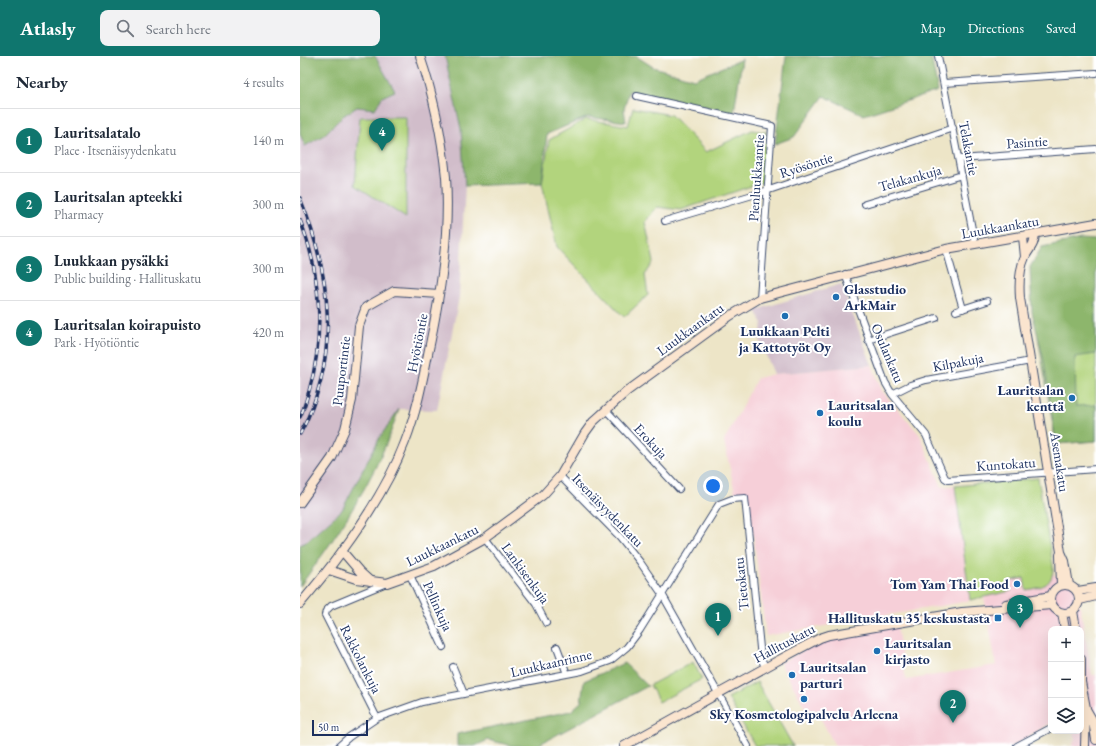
<!DOCTYPE html>
<html lang="en">
<head>
<meta charset="utf-8">
<style>
	:root { --surface:#fff; --page:#f2f2f3; --text:#1f2937; --muted:#747a83; --line:#e0e1e3; --accent:#0f766e }
	body { margin:0; font-family:"EB Garamond",serif; background:var(--page); color:var(--text) }
	.controls { position:absolute; right:12px; bottom:12px; display:grid; overflow:hidden; border-radius:8px; box-shadow:0 4px 16px #0002 }
	.controls button { width:36px; height:36px; display:grid; place-items:center; padding:0; border:0; border-bottom:1px solid var(--line); background:var(--surface); color:var(--text); font:20px sans-serif }
	.scale { position:absolute; left:12px; bottom:10px; width:56px; box-sizing:border-box; padding-left:4px; border:2px solid #1b2f5e; border-top:0; font-size:11px; line-height:14px; white-space:nowrap; color:#1b2f5e; -webkit-text-stroke:3px #fff; paint-order:stroke }
	.you { position:absolute; left:413px; top:430px; width:14px; height:14px; margin:-10px; border:3px solid #fff; border-radius:50%; background:#1a73e8; box-shadow:0 0 0 6px #1a73e833 }
	.badge { display:grid; place-items:center; width:26px; height:26px; border-radius:50%; background:var(--accent); color:#fff; font-size:13px; font-weight:700 }
	.pin { position:absolute; translate:-50% -33px; filter:drop-shadow(0 1px 2px #0008) }
	.pin::after { content:''; position:absolute; top:21px; width:14px; height:12px; background:inherit; clip-path:polygon(0 0,100% 0,50% 100%) }
	.list { margin:0; padding:0; list-style:none }
	h2 { display:flex; justify-content:space-between; align-items:center; height:52px; margin:0; padding:0 16px; font-size:17px }
	h2 small { font-size:13px; font-weight:400; color:var(--muted) }
	.list li { display:grid; grid-template-columns:26px 1fr auto; gap:12px; align-items:center; box-sizing:border-box; height:64px; padding:0 16px; border-top:1px solid var(--line) }
	.list b { display:block; font-size:15px; white-space:nowrap }
	.list p { margin:0; font-size:13px; white-space:nowrap; color:var(--muted) }
	.list em { font-size:13px; font-style:normal; color:var(--muted) }
	.icon { flex:none; width:22px; height:22px; fill:none; stroke:currentColor; stroke-width:2; stroke-linecap:round; stroke-linejoin:round }
	.map { position:relative; flex:none; width:796px; height:690px; overflow:hidden }
	header { display:flex; align-items:center; gap:24px; box-sizing:border-box; height:56px; padding:0 20px; background:var(--accent); color:#fff }
	header strong { font-size:19px }
	nav { display:flex; gap:22px; margin-inline-start:auto; font-size:14px }
	.search { width:280px; height:36px; background:var(--page); display:flex; align-items:center; gap:10px; box-sizing:border-box; padding:0 14px; border-radius:8px; color:var(--muted); font-size:15px }
	main { display:flex }
	aside { flex:1; background:var(--surface) }
	.map>svg:first-child { display:block }
	.built { fill:#f6cfd8 }
	.industrial { fill:#d1bdca }
	.green { fill:#b2d47d; stroke:#66826e }
	.forest { fill:#8db66c; stroke:#547265 }
	.lines { fill:none; stroke-linecap:round; stroke-linejoin:round }
	.street-casing { stroke:#3a4a6e; stroke-width:8 }
	.secondary-casing { stroke:#3a4a6e; stroke-width:10 }
	.street { stroke:#fff; stroke-width:6 }
	.secondary { stroke:#fbe5cf; stroke-width:8 }
	.rail-casing { stroke:#1b2f5e; stroke-width:3.5 }
	.rail { stroke:#fff; stroke-width:2; stroke-dasharray:6; stroke-linecap:butt }
	.poi-dot { fill:#1f6fb2; stroke:#fff; stroke-width:1.5 }
	.labels { text-anchor:middle; stroke-width:4; stroke-linejoin:round; paint-order:stroke }
	.street-label { font-size:14px; fill:#1b2f5e; stroke:#fff }
	.poi-label { font-size:14px; font-weight:bold; fill:#1b2f5e; stroke:#fff; text-anchor:start }
</style>
</head>
<body>
<header>
<strong>Atlasly</strong>
<div class="search"><svg class="icon" aria-label="search" viewBox="0 0 24 24"><circle cx="10" cy="10" r="6"/><path d="M15 15l6 6"/></svg>Search here</div>
<nav><a>Map</a><a>Directions</a><a>Saved</a></nav>
</header>
<main>
<aside>
<h2>Nearby<small>4 results</small></h2>
<ul class="list">
<li><span class="badge">1</span><div><b>Lauritsalatalo</b><p>Place · Itsenäisyydenkatu</p></div><em>140 m</em></li>
<li><span class="badge">2</span><div><b>Lauritsalan apteekki</b><p>Pharmacy</p></div><em>300 m</em></li>
<li><span class="badge">3</span><div><b>Luukkaan pysäkki</b><p>Public building · Hallituskatu</p></div><em>300 m</em></li>
<li><span class="badge">4</span><div><b>Lauritsalan koirapuisto</b><p>Park · Hyötiöntie</p></div><em>420 m</em></li>
</ul>
</aside>
<div class="map">
<svg width="796" height="690" viewBox="0 0 796 690">
	<rect width="100%" height="100%" fill="#fff"/>
	<filter id="ink" filterUnits="userSpaceOnUse"><feTurbulence type="fractalNoise" baseFrequency=".025" numOctaves="2"/><feDisplacementMap in="SourceGraphic" scale="8" xChannelSelector="R" yChannelSelector="G"/><feConvolveMatrix kernelMatrix="1 2 1 2 8 2 1 2 1" color-interpolation-filters="sRGB"/></filter>
	<filter id="wash" filterUnits="userSpaceOnUse"><feTurbulence type="fractalNoise" baseFrequency=".012" numOctaves="4" result="noise"/><feDisplacementMap in="SourceGraphic" scale="16" xChannelSelector="R" yChannelSelector="G"/><feGaussianBlur stdDeviation="0.9" result="paint"/><feColorMatrix in="noise" values="0 0 0 0 0 0 0 0 0 0 0 0 0 0 0 0 0 1.4 0 .05"/><feComposite in="paint" operator="in"/></filter>
	<g filter="url(#wash)">
		<rect width="100%" height="100%" fill="#ede5c7"/>
		<!-- built -->
		<path class="built" d="M572,309L582,335L620,379L642,431L738,422L754,519L776,527L792,619H796V690H772L775,682L774,675H781V573H751V667L712,690H535L519,659L507,655L480,607L529,581L597,570L606,624L696,609L684,541L658,547L466,580L448,437H435L424,385L457,322L474,318Z"/>
		<!-- industrial -->
		<path class="industrial" d="M75,0H145L161,73L165,130L159,241L137,354L99,353L83,395L57,444L22,499L0,530V78L5,90L24,79L43,60L57,50L75,53L82,41L94,35Z
			M541,228L572,309L474,318L460,285L462,266L456,254Z"/>
		<!-- green -->
		<path class="green" d="M333,52L371,59L406,96L452,74L466,76L463,126L381,154L357,151L345,166L354,206L345,219L348,239L324,261L257,191L242,127L249,84L286,63L328,70Z
			M60,61H106V162L55,129Z
			M796,248V385L756,388L738,281L743,275Z
			M738,422L753,509C754,528 744,531 726,534L724,522L709,525L711,535L670,544L655,430Z
			M393,606L402,623L359,646L350,629Z
			M457,626L493,690H455L428,642Z"/>
		<!-- forest -->
		<path class="forest" d="M0,0H75L95,35L82,41L75,53L57,51L43,60L24,79L5,90L0,78Z
			M145,0H336L353,11L394,23L442,3L434,57L329,35L324,53L326,66L288,61L247,78L242,127L165,130L161,73Z
			M486,0H631L638,35L564,59L524,40L494,81L475,88Z
			M781,183L796,184V298L775,301L776,350L796,349V385L756,388L744,305L732,256L730,211L742,191Z
			M99,353C94,367 89,382 83,395C62,443 31,488 0,530V489L6,486L42,454L80,381Z
			M324,607L348,630L236,690H213L188,684L175,690H157V678L271,655L281,646L284,625Z"/>
	</g>
	<g filter="url(#ink)">
		<g class="lines">
			<!-- street casing -->
			<g class="street-casing">
				<path id="street" d="M638,0L675,188
					M644,27L796,17
					M337,40L472,70L460,242
					M660,103L796,93
					M565,148L662,119
					M365,165L466,135L653,72
					M646,193L663,253
					M545,218L585,326L592,338L626,379L645,422L648,424L796,413
					M656,255L687,245
					M568,284L636,262
					M592,338L610,329L626,324L731,305
					M306,354L379,433
					M260,420L320,481L340,506L362,538L448,690
					M185,482L236,548L246,567
					M110,519L143,591
					M257,591L267,618
					M153,611L164,638
					M77,662L25,559L26,555L31,550L84,528
					M39,690L49,681L77,662L122,646L282,615L310,605L327,591L340,574L419,448L432,443L445,442L461,602L465,611
					M717,690L751,672"/>
			</g>
			<!-- secondary casing -->
			<g class="secondary-casing">
				<path id="secondary" d="M735,178C734,191 730,191 725,201C719,214 719,229 720,242L761,496L765,505L769,529
					M723,181L725,201
					M0,447L32,402L45,373L52,344L59,270L66,251L94,235L139,238
					M42,495L60,516L70,525
					M760,499L761,529
					M29,514L56,523L87,527L134,510L185,482L243,439L260,420L285,377L293,366L326,336L430,260L460,242L646,193L796,167
					M751 543a14 14 0 1 1 28 0a14 14 0 1 1-28 0Z
					M778,535L796,532
					M780,544L796,540
					M0,548C40,501 83,444 105,386C116,358 122,328 128,298C140,241 150,180 146,121C142,81 133,38 120,0
					M706,548L751,540
					M773,555L776,573
					M762,557L765,573
					M781,603V626L786,652L785,690
					M786,653L793,665L796,684
					M324,690L477,605L520,582L529,579L662,556L752,549"/>
			</g>
			<!-- street -->
			<use href="#street" class="street"/>
			<!-- secondary -->
			<use href="#secondary" class="secondary"/>
			<!-- rail casing -->
			<g class="rail-casing">
				<path id="rail" d="M0,142C32,221 41,301 0,378
					M0,164C21,217 25,280 9,335C6,344 4,353 0,361"/>
			</g>
			<!-- rail -->
			<use href="#rail" class="rail"/>
		</g>
	</g>
	<!-- markers -->
	<g class="poi-dot">
		<circle cx="536" cy="241" r="4"/>
		<circle cx="485" cy="260" r="4"/>
		<circle cx="772" cy="342" r="4"/>
		<circle cx="520" cy="357" r="4"/>
		<circle cx="717" cy="528" r="4"/>
		<rect x="694" y="558" width="8" height="8" rx="2"/>
		<circle cx="577" cy="595" r="4"/>
		<circle cx="492" cy="619" r="4"/>
		<circle cx="504" cy="643" r="4"/>
	</g>
	<g class="labels">
		<!-- street labels -->
		<g class="street-label">
			<text transform="translate(727 86) rotate(-4)" y="5">Pasintie</text>
			<text transform="translate(669 92) rotate(79)" y="5">Telakantie</text>
			<text transform="translate(506 109) rotate(-18)" y="5">Ryösöntie</text>
			<text transform="translate(456 122) rotate(-86)" y="5">Pienluukkaantie</text>
			<text transform="translate(610 122) rotate(-16)" y="5">Telakankuja</text>
			<text transform="translate(700 171) rotate(-10)" y="5">Luukkaankatu</text>
			<text transform="translate(390 273) rotate(-36)" y="5">Luukkaankatu</text>
			<text transform="translate(117 287) rotate(-79)" y="5">Hyötiöntie</text>
			<text transform="translate(588 297) rotate(67)" y="5">Osulankatu</text>
			<text transform="translate(658 306) rotate(-11)" y="5">Kilpakuja</text>
			<text transform="translate(41 315) rotate(-83)" y="5">Puuportintie</text>
			<text transform="translate(351 385) rotate(47)" y="5">Erokuja</text>
			<text transform="translate(760 406) rotate(81)" y="5">Asemakatu</text>
			<text transform="translate(706 408) rotate(-4)" y="5">Kuntokatu</text>
			<text transform="translate(308 454) rotate(46)" y="5">Itsenäisyydenkatu</text>
			<text transform="translate(142 489) rotate(-26)" y="5">Luukkaankatu</text>
			<text transform="translate(226 517) rotate(54)" y="5">Lankisenkuja</text>
			<text transform="translate(441 528) rotate(-96)" y="5">Tietokatu</text>
			<text transform="translate(138 550) rotate(66)" y="5">Pellinkuja</text>
			<text transform="translate(484 587) rotate(-28)" y="5">Hallituskatu</text>
			<text transform="translate(61 603) rotate(63)" y="5">Rakkolankuja</text>
			<text transform="translate(251 607) rotate(-13)" y="5">Luukkaanrinne</text>
		</g>
		<!-- poi labels -->
		<g class="poi-label">
			<text x="544" y="238">Glasstudio<tspan x="544" dy="16">ArkMair</tspan></text>
			<text x="485" y="280" text-anchor="middle">Luukkaan Pelti<tspan x="485" dy="16">ja Kattotyöt Oy</tspan></text>
			<text x="764" y="339" text-anchor="end">Lauritsalan<tspan x="764" dy="16">kenttä</tspan></text>
			<text x="528" y="354">Lauritsalan<tspan x="528" dy="16">koulu</tspan></text>
			<text x="709" y="533" text-anchor="end">Tom Yam Thai Food</text>
			<text x="690" y="567" text-anchor="end">Hallituskatu 35 keskustasta</text>
			<text x="585" y="592">Lauritsalan<tspan x="585" dy="16">kirjasto</tspan></text>
			<text x="500" y="616">Lauritsalan<tspan x="500" dy="16">parturi</tspan></text>
			<text x="504" y="663" text-anchor="middle">Sky Kosmetologipalvelu Arleena</text>
		</g>
	</g>
</svg>
<div class="controls">
<button>+</button>
<button>−</button>
<button><svg class="icon" aria-label="layers" viewBox="0 0 24 24"><path d="M12 4l9 5-9 5-9-5zM3 14l9 5 9-5"/></svg></button>
</div>
<div class="scale">50 m</div>
<div class="you"></div>
<div class="pin badge" style="left:418px;top:580px">1</div>
<div class="pin badge" style="left:653px;top:667px">2</div>
<div class="pin badge" style="left:720px;top:572px">3</div>
<div class="pin badge" style="left:82px;top:95px">4</div>
</div>
</main>
</body>
</html>
